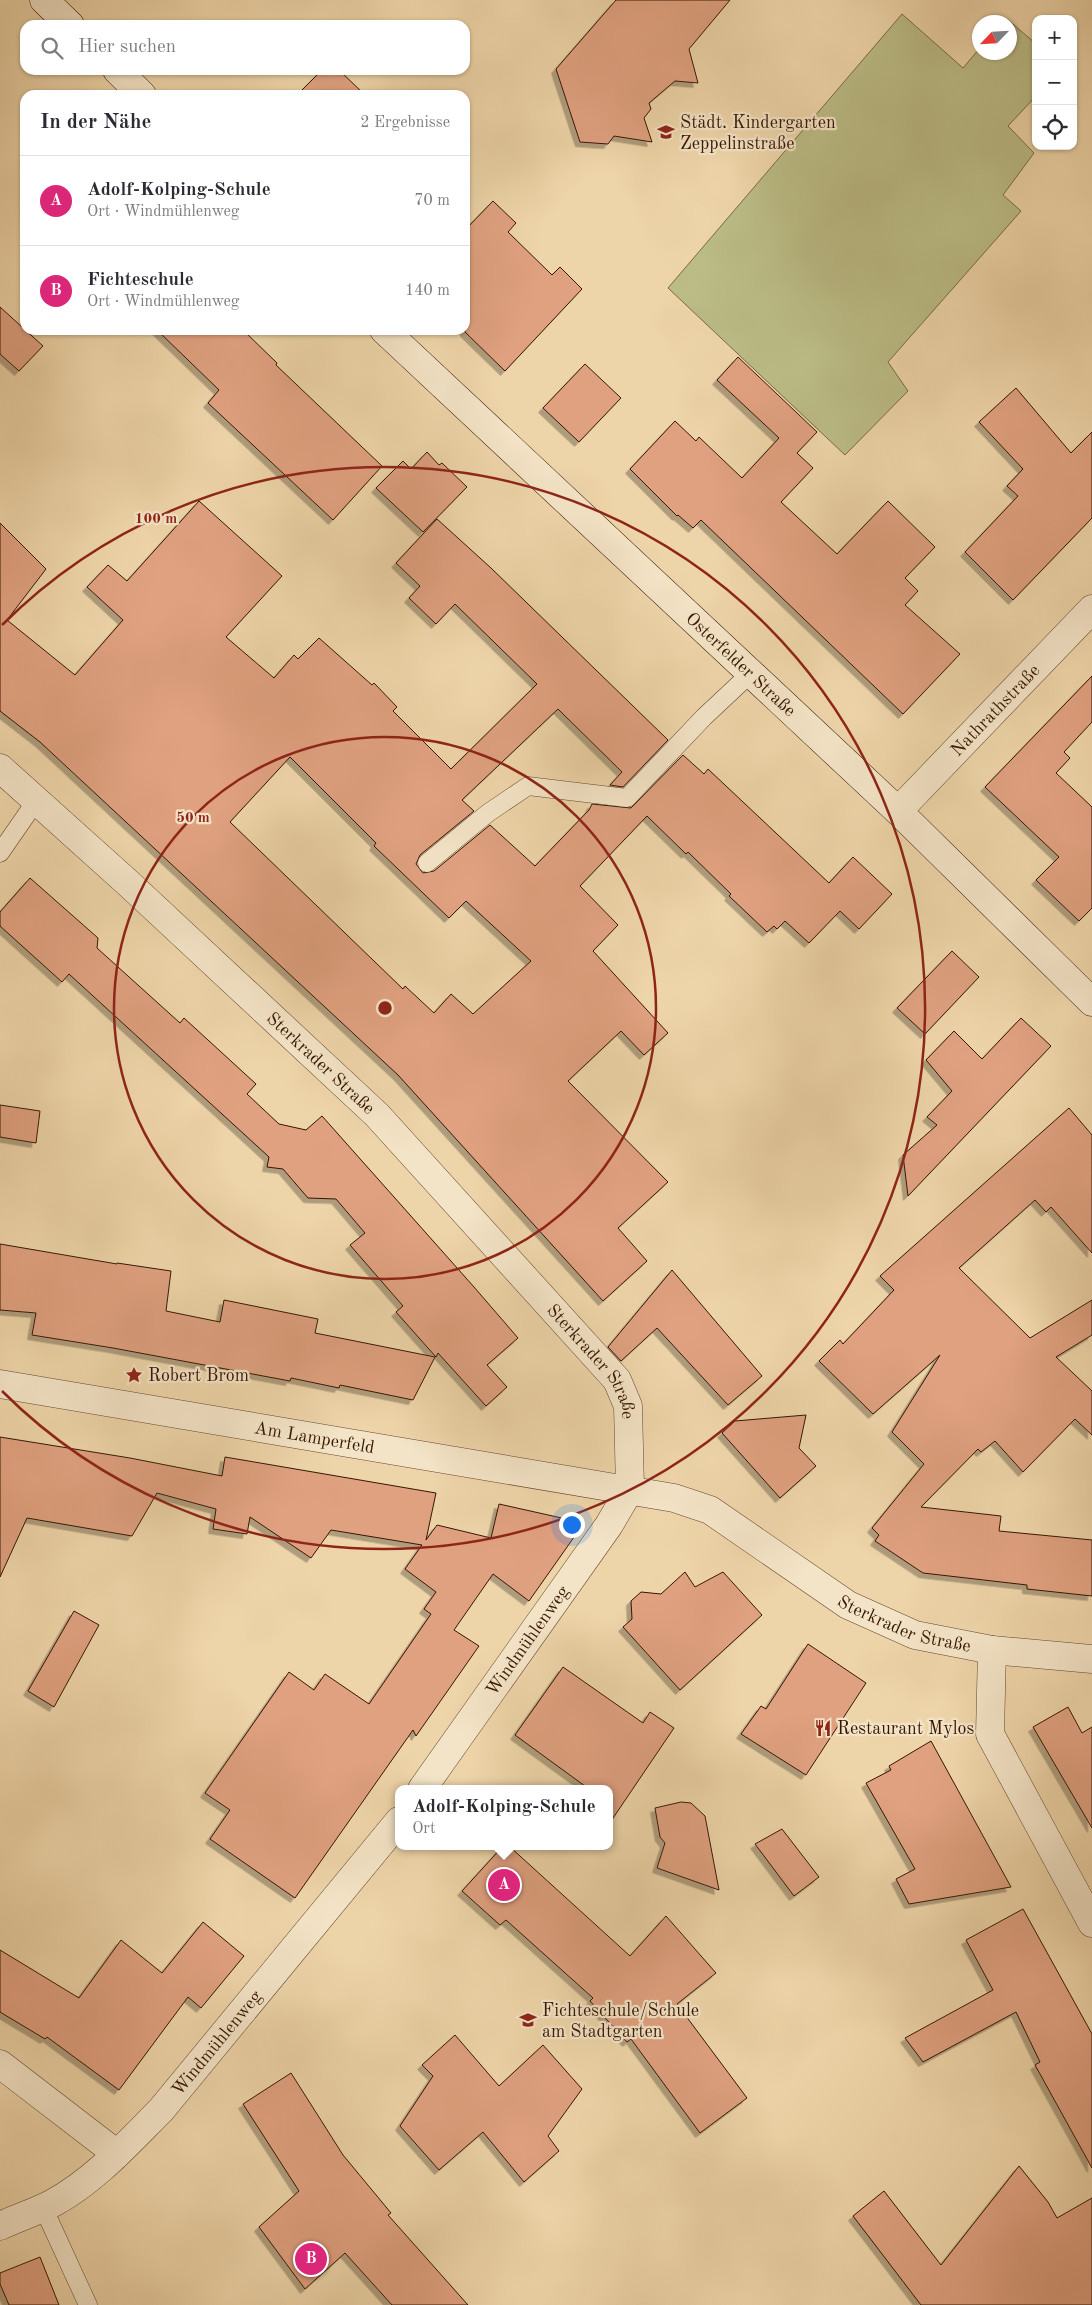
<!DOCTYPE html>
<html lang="de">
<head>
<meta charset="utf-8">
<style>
	:root { --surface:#fff; --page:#f2f2f3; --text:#2b2b33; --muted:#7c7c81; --line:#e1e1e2; --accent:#db2777 }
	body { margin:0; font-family:"Old Standard TT",serif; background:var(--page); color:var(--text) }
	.controls { position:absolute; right:15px; top:15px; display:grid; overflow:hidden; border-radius:10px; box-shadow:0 1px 4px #0004 }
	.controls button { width:45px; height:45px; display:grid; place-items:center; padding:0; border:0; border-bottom:1px solid var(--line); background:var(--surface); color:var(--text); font:25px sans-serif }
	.compass { position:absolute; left:972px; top:15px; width:45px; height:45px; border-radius:50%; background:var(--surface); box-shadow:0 1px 4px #0004; rotate:245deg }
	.you { position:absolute; left:571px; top:1524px; width:18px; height:18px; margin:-12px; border:4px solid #fff; border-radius:50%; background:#1a73e8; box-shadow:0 0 0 8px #1a73e833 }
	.badge { display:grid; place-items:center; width:32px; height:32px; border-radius:50%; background:var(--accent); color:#fff; font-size:16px; font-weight:700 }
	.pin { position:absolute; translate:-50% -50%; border:2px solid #fff; box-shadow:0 1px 5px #0006 }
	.popup { position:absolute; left:395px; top:1785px; width:218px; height:65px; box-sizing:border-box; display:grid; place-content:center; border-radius:10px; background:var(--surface); filter:drop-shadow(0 1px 4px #0005); font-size:16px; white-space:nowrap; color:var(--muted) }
	.popup b { font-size:19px; color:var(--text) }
	.popup::after { content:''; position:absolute; left:50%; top:100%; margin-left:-10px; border:10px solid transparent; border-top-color:var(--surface) }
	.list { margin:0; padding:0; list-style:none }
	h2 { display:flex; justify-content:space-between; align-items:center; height:65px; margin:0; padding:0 20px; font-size:21px }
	h2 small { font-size:16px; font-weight:400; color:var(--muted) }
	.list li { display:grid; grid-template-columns:32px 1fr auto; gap:15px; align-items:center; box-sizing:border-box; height:90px; padding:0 20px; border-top:1px solid var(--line) }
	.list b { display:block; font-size:19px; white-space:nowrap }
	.list p { margin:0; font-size:16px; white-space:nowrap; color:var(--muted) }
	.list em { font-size:16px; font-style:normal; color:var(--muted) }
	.icon { flex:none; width:28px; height:28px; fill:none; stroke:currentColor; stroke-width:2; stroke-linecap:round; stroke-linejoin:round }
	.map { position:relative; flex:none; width:1092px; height:2305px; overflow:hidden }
	.search { position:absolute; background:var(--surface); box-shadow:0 1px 4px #0004; left:20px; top:20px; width:450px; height:55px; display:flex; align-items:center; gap:12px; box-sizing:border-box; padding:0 18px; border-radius:15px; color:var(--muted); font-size:19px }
	.panel { position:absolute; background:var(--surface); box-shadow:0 1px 4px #0004; left:20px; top:90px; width:450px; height:245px; border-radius:15px }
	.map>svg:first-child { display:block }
	.green { fill:#bbbc86; stroke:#786944 }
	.building { fill:#e0a180; stroke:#351603; fill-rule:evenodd; filter:url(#shadow) }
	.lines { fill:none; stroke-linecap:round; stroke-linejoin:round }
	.service-casing { stroke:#63462c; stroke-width:19 }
	.minor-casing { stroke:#63462c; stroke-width:29 }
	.secondary-casing { stroke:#351603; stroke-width:29 }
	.service { stroke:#f4e4c7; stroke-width:18 }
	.minor { stroke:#f4e4c7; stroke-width:28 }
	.secondary { stroke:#f4e4c7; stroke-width:28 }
	.ring { fill:none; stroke:#8f2418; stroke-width:2.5 }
	.labels { text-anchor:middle; stroke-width:4.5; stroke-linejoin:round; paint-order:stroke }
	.poi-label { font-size:18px; fill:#351603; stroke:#f4e4c7; text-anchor:start }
	.street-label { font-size:18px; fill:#351603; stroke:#f4e4c7 }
	.centre { fill:#8f2418; stroke:#f4e4c7; stroke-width:2.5 }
	.ring-label { font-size:15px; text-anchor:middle; font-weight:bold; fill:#8f2418; stroke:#f4e4c7; stroke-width:4.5; stroke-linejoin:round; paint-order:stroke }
</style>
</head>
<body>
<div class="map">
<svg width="1092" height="2305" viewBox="0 0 1092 2305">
	<defs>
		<filter id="shadow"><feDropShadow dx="-4.5" dy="4.5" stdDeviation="0" flood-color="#0004"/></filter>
	</defs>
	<rect width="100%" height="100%" fill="#eed5a9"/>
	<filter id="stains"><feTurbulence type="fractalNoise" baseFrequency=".004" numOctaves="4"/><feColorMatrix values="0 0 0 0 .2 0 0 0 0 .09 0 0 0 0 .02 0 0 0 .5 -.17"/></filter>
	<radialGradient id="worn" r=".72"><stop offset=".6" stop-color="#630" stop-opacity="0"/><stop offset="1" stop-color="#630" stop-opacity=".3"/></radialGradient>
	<!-- green -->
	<path class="green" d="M902,14L963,68L979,49L980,52H1010V22H1002L1006,18L1036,44V96L1008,126L1034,153L1003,195L1021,211L888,362L908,391L845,455L668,288Z"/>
	<!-- building -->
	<path class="building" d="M616,0H730L689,49L698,83L675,81L649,103L651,109L644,118L652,142L614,136L608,144L580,142L556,69Z
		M322,70H339L365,95H297Z
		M493,201L516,223L508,232L552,275L560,267L582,289L505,371L465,332V230Z
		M0,307L43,346L19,371L0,354Z
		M157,330H243L277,363L276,365L382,466L333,520L208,403L219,390Z
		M738,357L817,432L797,453L813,468L781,502L837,554L888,501L935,547L905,578L918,591L905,605L960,654L903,714L701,520L693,528L678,515L677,516L630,469L675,421L696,441L699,437L742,478L779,438L717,380Z
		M585,364L621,398L579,442L543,408Z
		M1016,388L1071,453L1092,432V518L1013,600L965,552L1018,496L1007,486L1023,469L979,422Z
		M427,452L439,465L442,463L467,487L423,532L376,488L403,461L411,469Z
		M199,501L282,576L226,637L274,678L294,655L298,659L319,638L372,685L374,683L397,707L393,711L451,769L537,684L455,604L436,624L409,598L420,586L396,563L437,519L491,568L668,740L623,787L610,785L622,772L558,709L462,800L474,811L420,855L416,864L423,873L434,871L490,825L535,866L589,810L592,804L631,808L683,755L704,774L708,769L829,883L853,857L892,894L859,929L840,911L809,943L785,921L777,929L774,926L767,932L729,896L731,894L688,852L686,854L647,816L580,886L618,925L593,951L668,1033L644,1055L621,1031L568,1081L668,1182L618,1228L647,1261L603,1301L398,1075L40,742L0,711V523L46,569L7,620L75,675L123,620L87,587L108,565L127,581ZM290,757L376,843L374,846L449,918L466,901L531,961L473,1014L451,994L434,1013L405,986L403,989L230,822Z
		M1092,676V722L1064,752L1070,758L1056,773L1092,807V908L1079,921L1036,880L1059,857L985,787Z
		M30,878L98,938L97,948L180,1023L184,1018L256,1084L247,1094L279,1124L306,1130L322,1116L474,1287L518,1338L487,1365L507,1387L486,1406L438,1353L436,1357L396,1312L403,1306L350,1245L365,1233L336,1199L308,1198L283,1169L267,1167L269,1157L69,974L62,982L0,926V912Z
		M952,951L979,977L925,1034L897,1008Z
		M1021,1018L1051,1046L908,1196L903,1155L937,1125L927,1117L952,1091L926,1060L954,1031L982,1059Z
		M0,1105L40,1111L36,1143L0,1137Z
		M1069,1108L1092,1135V1253L1051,1207L1046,1212L1035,1200L959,1268L1030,1338L1092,1300V1335L1056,1357L1092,1391V1435L1075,1419L1023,1472L995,1441L981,1452L978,1449L921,1507L1001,1516L999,1531L1092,1540V1596L1027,1589V1585L923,1573L875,1541L879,1535L872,1528L924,1464L892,1432L940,1355L873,1414L819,1361L840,1340L843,1344L894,1290L880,1276Z
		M0,1244L117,1264V1263L171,1271L166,1311L220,1322L224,1300L318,1319L315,1333L435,1357L413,1400L340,1385L339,1388L291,1378L290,1381L113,1348L32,1335L36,1313L0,1310Z
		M672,1270L762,1376L728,1405L657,1328L621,1361L608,1347Z
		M806,1415L799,1448L816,1466L780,1498L722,1433L735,1421Z
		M0,1437L130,1458L222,1476L225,1457L436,1493L426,1540L437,1525L491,1538L499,1504L584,1523L529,1601L493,1574L454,1630L479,1646L416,1736L413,1730L295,1898L210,1839L230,1810L205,1793L289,1672L314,1690L325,1674L369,1704L431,1614L424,1609L436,1592L405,1569L422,1545L331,1530L311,1558L250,1517L247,1534L213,1529L216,1509L157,1493L132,1536L27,1518L0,1577Z
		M685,1572L695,1587L723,1572L762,1615L680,1690L623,1627L632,1619L631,1601L641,1592L661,1594Z
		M74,1611L99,1625L54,1707L28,1691Z
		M808,1644L866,1683L806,1775L741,1734L761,1706L766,1709Z
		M563,1667L643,1723L650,1712L674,1728L609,1824V1789H589L515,1735Z
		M1068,1707L1082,1733L1092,1727V1828L1033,1727Z
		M931,1741L1011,1887L909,1904L896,1879L915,1869L866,1783L891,1770L889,1766Z
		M681,1802L691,1803L705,1816L719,1890L657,1868L665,1843L660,1837L655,1808Z
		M782,1829L819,1877L794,1896L755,1844Z
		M503,1846H509L630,1956L666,1916L716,1973L677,2004L747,2098L700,2133L631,2039L627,2042L590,2001L593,1998L506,1920L500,1925L462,1891Z
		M1023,1909L1092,2034V2168L1035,2065L1040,2062L1016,2012L923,2062L905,2038L993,1990L966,1940Z
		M203,1922L244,1956L201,2008L188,1997L119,2090L47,2037L45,2039L0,2012V1950L79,1998L121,1940L162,1973Z
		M455,2035L499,2086L543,2045L582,2089L548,2136L559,2151L524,2182L483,2132L439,2170L400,2126L433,2076L422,2065Z
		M291,2073L343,2155L391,2213L388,2215L468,2305H392L345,2253L305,2289L259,2227L299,2191L243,2104Z
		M1019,2166L1048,2202L1057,2218L1092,2198V2305H921L853,2216L884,2191L941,2265Z
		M40,2257L59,2305H9L0,2284V2273Z"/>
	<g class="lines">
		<!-- service casing -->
		<g class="service-casing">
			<path id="service" d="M0,853L36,801
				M427,863L488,813L528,786L627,798L704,717L751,673
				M43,2207L88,2305"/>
		</g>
		<!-- minor casing -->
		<g class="minor-casing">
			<g id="minor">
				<path id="s1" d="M0,768L128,883L377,1115L617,1380L628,1406L630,1489"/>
				<path id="s2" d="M898,811L1092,609"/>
				<path id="s3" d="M0,1384L674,1498L710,1510L848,1605L915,1635L992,1650L1092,1659"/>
				<path d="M992,1650L990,1734L1092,1923"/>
				<path id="s4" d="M422,1789L609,1525L630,1489"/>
				<path d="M0,2064L117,2154"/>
				<path id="s5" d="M0,2226C17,2218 36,2212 53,2203C94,2181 128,2143 161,2110L399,1821"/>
			</g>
		</g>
		<!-- secondary casing -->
		<g class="secondary-casing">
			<g id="secondary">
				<path d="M44,0L70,25"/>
				<path d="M117,70L142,95"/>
				<path id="s6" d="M384,330L898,811L1092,1002"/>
			</g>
		</g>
		<!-- service -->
		<use href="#service" class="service"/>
		<!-- minor -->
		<use href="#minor" class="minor"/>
		<!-- secondary -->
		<use href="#secondary" class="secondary"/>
	</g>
	<!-- distance rings -->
	<g class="ring">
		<circle cx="385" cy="1008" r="271"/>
		<path d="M2 625A541 541 0 1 1 2 1391"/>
	</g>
	<!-- icons -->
	<defs>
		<g id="school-bare" transform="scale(1.35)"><path d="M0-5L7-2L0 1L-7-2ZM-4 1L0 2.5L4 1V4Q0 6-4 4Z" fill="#8f2418" stroke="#f4e4c7" stroke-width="2.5" paint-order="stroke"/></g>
		<g id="sight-bare" transform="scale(1.35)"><path d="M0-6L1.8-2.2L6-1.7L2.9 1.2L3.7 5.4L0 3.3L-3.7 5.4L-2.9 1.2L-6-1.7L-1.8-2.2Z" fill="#8f2418" stroke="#f4e4c7" stroke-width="2.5" paint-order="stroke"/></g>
		<g id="restaurant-bare" transform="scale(1.35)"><path d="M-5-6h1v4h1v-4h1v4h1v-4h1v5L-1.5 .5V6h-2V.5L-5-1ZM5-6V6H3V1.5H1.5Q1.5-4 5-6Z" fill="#8f2418" stroke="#f4e4c7" stroke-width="2.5" paint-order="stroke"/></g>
	</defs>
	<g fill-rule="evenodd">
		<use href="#school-bare" x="666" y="132"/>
		<use href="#sight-bare" x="134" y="1375"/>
		<use href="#restaurant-bare" x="823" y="1728"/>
		<use href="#school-bare" x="528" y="2020"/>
	</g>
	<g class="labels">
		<!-- poi labels -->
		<g class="poi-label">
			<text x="680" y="128">Städt. Kindergarten<tspan x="680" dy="21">Zeppelinstraße</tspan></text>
			<text x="148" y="1381">Robert Brom</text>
			<text x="837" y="1734">Restaurant Mylos</text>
			<text x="542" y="2016">Fichteschule/Schule<tspan x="542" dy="21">am Stadtgarten</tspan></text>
		</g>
		<!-- street labels -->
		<g class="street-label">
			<text dy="6" stroke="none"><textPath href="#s6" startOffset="489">Osterfelder Straße</textPath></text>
			<text dy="6" stroke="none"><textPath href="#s2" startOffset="140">Nathrathstraße</textPath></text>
			<text dy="6" stroke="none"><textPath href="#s1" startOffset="436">Sterkrader Straße</textPath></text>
			<text dy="6" stroke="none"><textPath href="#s1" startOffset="841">Sterkrader Straße</textPath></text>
			<text dy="6" stroke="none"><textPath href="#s3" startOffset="319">Am Lamperfeld</textPath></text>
			<text dy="6" stroke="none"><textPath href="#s3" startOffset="949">Sterkrader Straße</textPath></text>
			<text dy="6" stroke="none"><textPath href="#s4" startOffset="182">Windmühlenweg</textPath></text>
			<text dy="6" stroke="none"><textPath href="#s5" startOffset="288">Windmühlenweg</textPath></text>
		</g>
	</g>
	<circle cx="385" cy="1008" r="8" class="centre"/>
	<g class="ring-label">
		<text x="156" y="523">100 m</text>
		<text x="193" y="822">50 m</text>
	</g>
	<rect width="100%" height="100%" filter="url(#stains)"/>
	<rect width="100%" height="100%" fill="url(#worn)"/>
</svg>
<div class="controls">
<button>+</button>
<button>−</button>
<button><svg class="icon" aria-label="locate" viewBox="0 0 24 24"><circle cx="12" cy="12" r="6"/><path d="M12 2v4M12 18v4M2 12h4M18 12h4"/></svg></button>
</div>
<svg class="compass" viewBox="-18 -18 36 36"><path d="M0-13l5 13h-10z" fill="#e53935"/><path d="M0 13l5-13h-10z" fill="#7c7c81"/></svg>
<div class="you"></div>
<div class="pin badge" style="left:504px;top:1885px">A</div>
<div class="popup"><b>Adolf-Kolping-Schule</b>Ort</div>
<div class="pin badge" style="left:311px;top:2259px">B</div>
<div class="search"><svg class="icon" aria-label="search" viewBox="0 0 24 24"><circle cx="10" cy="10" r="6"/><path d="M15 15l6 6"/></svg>Hier suchen</div>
<section class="panel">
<h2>In der Nähe<small>2 Ergebnisse</small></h2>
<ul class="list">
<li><span class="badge">A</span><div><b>Adolf-Kolping-Schule</b><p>Ort · Windmühlenweg</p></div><em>70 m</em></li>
<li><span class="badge">B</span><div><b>Fichteschule</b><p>Ort · Windmühlenweg</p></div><em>140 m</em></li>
</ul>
</section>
</div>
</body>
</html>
